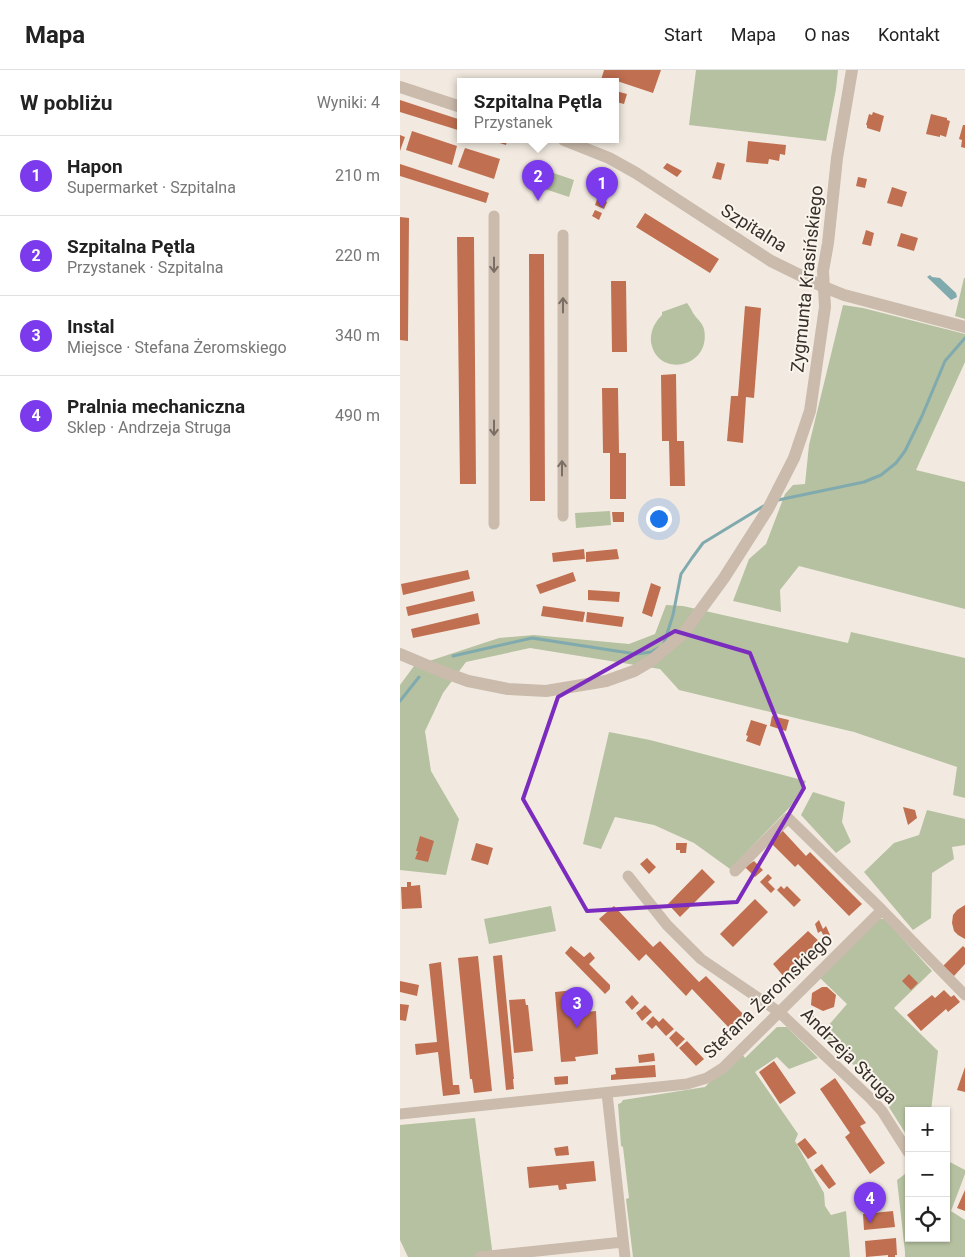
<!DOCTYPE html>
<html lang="pl">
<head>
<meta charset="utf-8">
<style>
	:root { --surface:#fff; --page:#f2f2f2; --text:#222; --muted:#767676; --line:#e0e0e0; --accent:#7c3aed }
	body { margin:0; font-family:Roboto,sans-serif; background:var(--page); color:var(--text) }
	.controls { position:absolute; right:15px; bottom:15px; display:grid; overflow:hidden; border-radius:0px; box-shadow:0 1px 4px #0004 }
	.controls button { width:45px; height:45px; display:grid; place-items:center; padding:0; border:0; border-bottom:1px solid var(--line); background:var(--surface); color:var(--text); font:25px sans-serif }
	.you { position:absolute; left:258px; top:448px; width:18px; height:18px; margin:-12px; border:4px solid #fff; border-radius:50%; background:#1a73e8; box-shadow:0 0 0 8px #1a73e833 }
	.badge { display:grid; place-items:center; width:32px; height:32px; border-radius:50%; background:var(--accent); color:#fff; font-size:16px; font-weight:700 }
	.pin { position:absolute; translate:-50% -41px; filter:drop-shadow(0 1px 2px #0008) }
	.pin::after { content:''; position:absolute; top:26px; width:18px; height:15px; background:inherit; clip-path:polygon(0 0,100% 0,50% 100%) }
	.popup { position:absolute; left:57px; top:8px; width:162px; height:65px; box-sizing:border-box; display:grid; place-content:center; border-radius:0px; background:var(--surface); filter:drop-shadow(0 1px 4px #0005); font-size:16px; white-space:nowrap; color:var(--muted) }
	.popup b { font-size:19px; color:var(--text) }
	.popup::after { content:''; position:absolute; left:50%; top:100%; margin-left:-10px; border:10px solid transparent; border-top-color:var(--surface) }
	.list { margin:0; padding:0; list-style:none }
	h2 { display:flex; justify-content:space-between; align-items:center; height:65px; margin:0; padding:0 20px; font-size:21px }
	h2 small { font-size:16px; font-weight:400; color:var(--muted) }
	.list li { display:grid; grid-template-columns:32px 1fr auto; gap:15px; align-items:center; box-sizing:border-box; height:80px; padding:0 20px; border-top:1px solid var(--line) }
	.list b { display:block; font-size:19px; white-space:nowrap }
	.list p { margin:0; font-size:16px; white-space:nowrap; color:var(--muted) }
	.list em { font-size:16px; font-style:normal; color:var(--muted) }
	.icon { flex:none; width:28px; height:28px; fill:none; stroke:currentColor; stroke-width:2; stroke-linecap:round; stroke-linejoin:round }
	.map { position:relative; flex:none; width:565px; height:1187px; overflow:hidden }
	header { display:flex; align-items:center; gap:30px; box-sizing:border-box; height:70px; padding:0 25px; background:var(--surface); border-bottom:1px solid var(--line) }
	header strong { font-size:24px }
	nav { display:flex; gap:28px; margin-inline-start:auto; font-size:18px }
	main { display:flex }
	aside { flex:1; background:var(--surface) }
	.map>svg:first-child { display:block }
	.green { fill:#b5c1a0 }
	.water { fill:#80aaae }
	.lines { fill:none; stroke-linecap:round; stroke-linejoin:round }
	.stream { stroke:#80aaae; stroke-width:3 }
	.building { fill:#c06f50 }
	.minor { stroke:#cabbac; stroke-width:11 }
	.tertiary { stroke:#cabbac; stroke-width:12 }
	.oneway { stroke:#7a6e65 }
	.marked { fill:none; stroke:#7b2cbf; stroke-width:4; stroke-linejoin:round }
	.labels { text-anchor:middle; stroke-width:4; stroke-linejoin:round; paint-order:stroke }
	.street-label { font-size:18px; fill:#382f2b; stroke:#f9f4ec }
</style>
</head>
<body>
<header>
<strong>Mapa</strong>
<nav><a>Start</a><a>Mapa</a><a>O nas</a><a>Kontakt</a></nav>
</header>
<main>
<aside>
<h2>W pobliżu<small>Wyniki: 4</small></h2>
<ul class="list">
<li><span class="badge">1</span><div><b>Hapon</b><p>Supermarket · Szpitalna</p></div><em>210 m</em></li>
<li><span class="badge">2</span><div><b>Szpitalna Pętla</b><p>Przystanek · Szpitalna</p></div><em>220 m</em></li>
<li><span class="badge">3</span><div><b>Instal</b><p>Miejsce · Stefana Żeromskiego</p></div><em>340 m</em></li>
<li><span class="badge">4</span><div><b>Pralnia mechaniczna</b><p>Sklep · Andrzeja Struga</p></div><em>490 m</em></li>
</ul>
</aside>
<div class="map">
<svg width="565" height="1187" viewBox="0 0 565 1187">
	<rect width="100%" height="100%" fill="#f2eae0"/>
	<!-- green -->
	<path class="green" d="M296,0H438L436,19L426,71L289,55Z
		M130,95L174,110L169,127L124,112Z
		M564,208H565V249L555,246Z
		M287,233C290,237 291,239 293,243C296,248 302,252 304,259C312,298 257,309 251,272C250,261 255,252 262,245V242Z
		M443,235L463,238L565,264V292L516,400L565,412V539L399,496L380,520L381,542L333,531L349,489L366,474L385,424L393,415L405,414L409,375Z
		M210,441L211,455L176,458L175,443Z
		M266,535L283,536L448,573L451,562L565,588V728L553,725L557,697L454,662L279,620L260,599L130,578L66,592L43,623L25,661L31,701L59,749L46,805L0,800V615L14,596L99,568L134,565L229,574L255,564Z
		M209,662L250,670L406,711L391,736L330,799L294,773L254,755L215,747L201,779L183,774Z
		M413,722L445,732L442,752L451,772L436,783L401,745Z
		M527,740L565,749V775L552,777L554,789L532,803L531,848L513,860L464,802L494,773L519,765Z
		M151,836L156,861L89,874L84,849Z
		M478,849H485L532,901L494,938L538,981L531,1041H509V1069L475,1015L421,964L447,934L420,908Z
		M377,957H387L418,988L389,999L377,987L355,1002L398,1064L395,1071L424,1123L425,1136L431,1145L446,1141L450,1187H233L226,1129L229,1128L223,1077L221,1076L218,1034L221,1033L223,1030L305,1017L340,981L345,988Z
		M75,1048L93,1187H8L0,1170V1055Z
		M546,1090L565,1100V1104L551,1141L565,1150V1187H505V1182L497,1110L509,1101V1168H546Z"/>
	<!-- water -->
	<path class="water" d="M530,205L532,207L540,208L556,223L557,227L551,230L527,207Z"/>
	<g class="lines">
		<!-- stream -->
		<path class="stream" d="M378,430L464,412L481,405L496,393L505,381L522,346L545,291L565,268
			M264,573L273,545L281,504L292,488L303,473L367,434
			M53,586L132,568L236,584L251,582L258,578
			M0,631L19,607"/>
	</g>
	<!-- building -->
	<path class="building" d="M204,0H261L253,23L217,11V12H208L201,10Z
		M216,21L227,24L224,34L216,32Z
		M0,30L61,50V61L0,42Z
		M473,42L484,46L480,62L467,58V55H466L469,44L472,45Z
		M531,44L547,48V50L550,51L546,67L540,65V67L526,64Z
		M563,55H565V78L561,77L562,70L559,69Z
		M12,61L57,76L52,95L6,80Z
		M0,65L5,67L0,81Z
		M90,70H107L106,75Z
		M348,71L386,75L385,85L380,84L379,91L369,89L368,94L346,92Z
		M65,78L100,89L94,109L58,97Z
		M317,92L325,94L321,110L312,108Z
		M267,93L282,101L277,107L263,98Z
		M0,94L89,123L86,133L0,106Z
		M458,107L467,109L465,118L456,116Z
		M204,116L213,120L209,127L200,123Z
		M492,117L507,122L502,137L487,133Z
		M198,127L207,132L204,139L195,135Z
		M195,140L202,143L199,150L192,146Z
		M245,143L319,189L310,203L236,157Z
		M0,147L9,148L8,271L0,270Z
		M466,160L474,163L471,176L462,174Z
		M501,163L518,168L514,181L497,176Z
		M57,167H74L76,414H60Z
		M129,184H144L145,431H130Z
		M211,211H226L227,282H212Z
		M345,236L361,238L354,328L346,327L343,373L327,371L331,326H338Z
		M276,304L277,371H284L285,416H270L269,371H262L261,305Z
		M202,318H218L219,383H226V429H210V383H203Z
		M212,442H224V452H213Z
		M184,479L185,489L153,492L152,483Z
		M217,479L219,489L186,492V482Z
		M68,500L70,509L3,525L1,514Z
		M173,502L176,511L140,524L136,515Z
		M251,513L261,517L252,547L242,543Z
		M188,520L220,522L219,532L188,530Z
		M73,521L75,531L8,546L6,537Z
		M143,536L185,542L183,552L141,546Z
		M187,542L224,547L222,557L186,552Z
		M78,543L80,554L13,568L11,559Z
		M372,646L389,650L386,661L370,656Z
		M351,650L367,655L360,676L346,671L348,666L346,665Z
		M503,737L515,740L517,748L508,755Z
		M382,760L406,786L410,782L462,834L449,846L398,794L395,797L370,772Z
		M20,766L34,771L28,792L15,789L18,781H16Z
		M76,773L93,778L88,795L71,790Z
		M276,773H287L286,783H280V780H276Z
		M247,788L256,797L249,804L240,794Z
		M354,791L363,800L355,807L345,797Z
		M302,799L315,812L280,847L268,834Z
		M368,804L372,808L368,812L375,819L371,823L360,812Z
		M7,812H11V816L20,815L22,838L2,839L1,817H7Z
		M381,816L384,819L387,816L401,830L394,837L377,820Z
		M355,829L368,842L333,877L320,864Z
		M565,835V869L558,865L554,861L552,853L553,845L557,840Z
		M214,836L253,877L260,871L299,912L306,906L346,947L332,961L292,919L286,926L246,884L239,891L199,849Z
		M419,850L423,859L426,856L430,865L426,870L421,861L418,863L415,854Z
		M408,861L421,873L385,908L373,894Z
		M171,876L184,887L190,882L195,888L189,894L210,915V919L205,924L165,883Z
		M563,876L565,878V894L554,906L543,896Z
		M102,885L114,1009H113L114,1019L106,1020L93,886Z
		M78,886L92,1021L74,1023L72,1009H70L58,888Z
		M41,892L53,1015H59L60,1024L43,1026L38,982L16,985L15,974L37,972L29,894Z
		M509,904L518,913L511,920L502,911Z
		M0,911L19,915L17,926L0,922Z
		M422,917H427L436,925L434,937L423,941L411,935L412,923Z
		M184,919L186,942L196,941L198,984L175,987L176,991L161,992L155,922Z
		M544,920L551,927L554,925L560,932L548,942L546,939L521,961L507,945L532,925L535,928Z
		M232,925L239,933L232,940L225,932Z
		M125,929L126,935H128L133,981L114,983L109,930Z
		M0,934L9,935L6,951L0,950Z
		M245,935L252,942L242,951L236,943Z
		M411,943L422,954L417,959L406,948Z
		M253,946L259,952L263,948L274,959L266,966L256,955L252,959L246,953Z
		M276,961L285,969L277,977L269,968Z
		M287,971L304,989L296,996L279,978Z
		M254,983L255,991L239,993L238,985Z
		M374,991L396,1023L380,1034L359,1002Z
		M255,995L256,1007L211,1010V1005L216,1004L215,998Z
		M565,997V1022L557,1020Z
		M168,1006V1014L155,1015L154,1007Z
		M435,1008L466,1053L460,1056L485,1093L470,1104L445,1067L450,1063L420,1019Z
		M405,1068L417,1083L408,1089L397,1074Z
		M168,1076L169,1085L156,1086L154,1078Z
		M194,1091L196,1111L166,1114L167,1119L159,1120L158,1115L129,1118L127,1097Z
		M422,1094L436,1114L429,1119L414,1100Z
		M565,1120V1141L557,1138Z
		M493,1141L495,1157L464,1160L463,1144Z
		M496,1168L497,1185H495V1187H488V1185L466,1187L465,1171Z"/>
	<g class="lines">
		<!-- minor -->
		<path class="minor" d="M163,446V165
			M94,454V146
			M335,801L388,748L482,840
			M228,806L267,855L301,889L379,942L470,1028L482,1041L508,1082
			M207,1023L225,1187
			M0,1044L287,1014L307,1008L323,998L482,840L565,925
			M80,1187L223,1172"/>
		<!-- tertiary -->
		<path class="tertiary" d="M0,17L61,37
			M164,70L209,88L236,103L371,191L424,217L444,225L565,257
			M0,584L38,600L68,611L108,619L146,621L206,611L234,601L251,591L283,564L324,508L368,439L394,388L410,341L425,237L423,201L428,173L437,88L452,0"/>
	</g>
	<!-- one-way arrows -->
	<defs><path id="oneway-shaft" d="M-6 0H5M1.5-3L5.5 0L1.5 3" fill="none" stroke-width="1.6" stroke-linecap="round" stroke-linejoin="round" transform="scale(1.25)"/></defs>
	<g class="oneway">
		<use href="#oneway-shaft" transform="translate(94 195) rotate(90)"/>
		<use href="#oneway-shaft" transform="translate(163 235) rotate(-90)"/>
		<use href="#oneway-shaft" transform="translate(94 358) rotate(90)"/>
		<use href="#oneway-shaft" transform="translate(162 398) rotate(-90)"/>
	</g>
	<!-- marked area -->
	<path class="marked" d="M275,561L350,583L404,718L337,832L187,841L123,729L158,627Z"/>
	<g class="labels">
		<!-- street labels -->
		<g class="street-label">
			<text transform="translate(354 158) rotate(32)" y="6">Szpitalna</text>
			<text transform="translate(407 209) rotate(-84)" y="6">Zygmunta Krasińskiego</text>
			<text transform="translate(368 926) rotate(-44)" y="6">Stefana Żeromskiego</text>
			<text transform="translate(449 986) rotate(45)" y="6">Andrzeja Struga</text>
		</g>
	</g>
</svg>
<div class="controls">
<button>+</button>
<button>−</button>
<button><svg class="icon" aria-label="locate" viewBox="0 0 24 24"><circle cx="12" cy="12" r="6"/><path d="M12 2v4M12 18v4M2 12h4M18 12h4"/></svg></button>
</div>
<div class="you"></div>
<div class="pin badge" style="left:202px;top:138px">1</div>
<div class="pin badge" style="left:138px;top:131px">2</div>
<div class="popup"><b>Szpitalna Pętla</b>Przystanek</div>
<div class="pin badge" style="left:177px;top:958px">3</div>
<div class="pin badge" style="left:470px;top:1153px">4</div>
</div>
</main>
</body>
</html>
